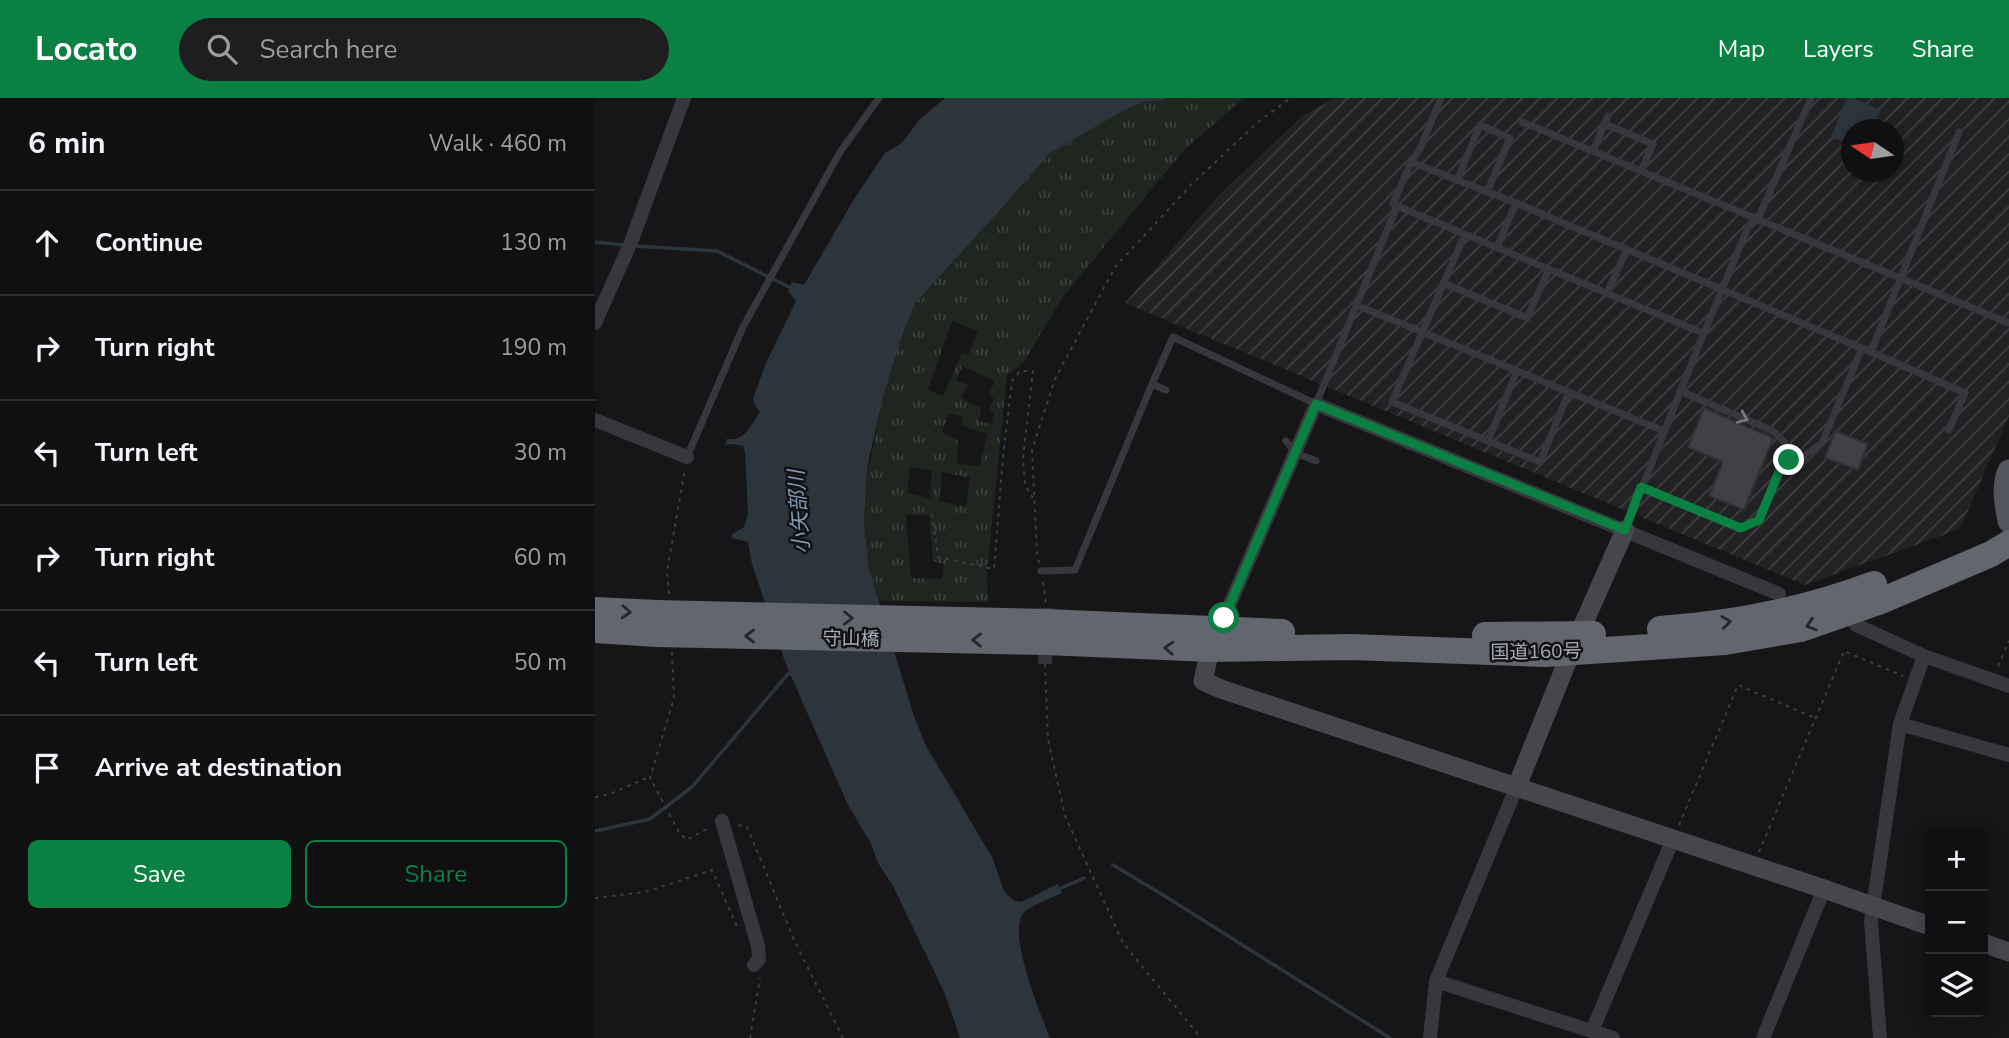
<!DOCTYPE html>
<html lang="en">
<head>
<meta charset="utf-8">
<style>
	:root { --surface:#101012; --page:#1e1e20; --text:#f1f3f6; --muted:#9c9d9f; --line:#303032; --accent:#0b8043 }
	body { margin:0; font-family:"Nunito Sans","Noto Sans JP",sans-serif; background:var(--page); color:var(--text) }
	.controls { position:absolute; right:21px; bottom:21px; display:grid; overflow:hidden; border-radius:10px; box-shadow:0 4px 18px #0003 }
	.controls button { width:63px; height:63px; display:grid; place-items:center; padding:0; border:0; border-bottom:2px solid var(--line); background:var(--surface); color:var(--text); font:35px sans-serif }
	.compass { position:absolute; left:1246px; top:21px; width:63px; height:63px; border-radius:50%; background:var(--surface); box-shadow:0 4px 18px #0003; rotate:283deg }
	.stop { position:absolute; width:21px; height:21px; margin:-16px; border:5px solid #0b8043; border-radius:50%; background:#fff }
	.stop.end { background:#0b8043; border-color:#fff; box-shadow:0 2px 7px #0008 }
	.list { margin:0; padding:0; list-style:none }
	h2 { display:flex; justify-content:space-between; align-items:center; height:91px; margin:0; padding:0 28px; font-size:30px }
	h2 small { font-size:23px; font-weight:400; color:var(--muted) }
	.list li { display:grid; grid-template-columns:46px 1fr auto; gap:21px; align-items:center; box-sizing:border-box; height:105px; padding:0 28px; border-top:2px solid var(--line) }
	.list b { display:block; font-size:26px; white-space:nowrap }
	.list em { font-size:23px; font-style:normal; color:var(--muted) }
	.actions { display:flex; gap:14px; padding:21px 28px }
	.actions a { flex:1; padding:16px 0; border:2px solid var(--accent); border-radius:10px; text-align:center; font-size:24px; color:var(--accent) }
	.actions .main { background:var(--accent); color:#fff }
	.icon { flex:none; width:38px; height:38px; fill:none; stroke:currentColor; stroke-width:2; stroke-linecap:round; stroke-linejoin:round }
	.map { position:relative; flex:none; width:1414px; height:940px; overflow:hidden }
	header { display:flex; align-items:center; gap:42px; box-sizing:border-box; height:98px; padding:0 35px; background:var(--accent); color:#fff }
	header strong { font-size:33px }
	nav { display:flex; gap:38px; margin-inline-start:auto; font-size:24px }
	.search { width:490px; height:63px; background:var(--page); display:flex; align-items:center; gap:18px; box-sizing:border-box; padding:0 24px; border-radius:38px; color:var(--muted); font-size:26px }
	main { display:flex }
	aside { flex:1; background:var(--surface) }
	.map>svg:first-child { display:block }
	.industrial { fill:url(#industrial-furrows); fill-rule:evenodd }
	.grass { fill:url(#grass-tufts); fill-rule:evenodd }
	.water { fill:#2c353c }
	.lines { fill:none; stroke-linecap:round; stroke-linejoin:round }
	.stream { stroke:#2c353c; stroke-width:3.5 }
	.building { fill:#404145; stroke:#303034; stroke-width:2 }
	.street-tunnel { stroke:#333438; stroke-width:14; stroke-dasharray:14 7; stroke-linecap:butt }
	.path { stroke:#3d3f44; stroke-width:2; stroke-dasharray:3.5 5; stroke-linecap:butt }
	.lane { stroke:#37383d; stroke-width:7 }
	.street { stroke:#37383d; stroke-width:14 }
	.secondary { stroke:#45474d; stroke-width:19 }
	.primary { stroke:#53555c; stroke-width:23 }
	.highway { stroke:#63666e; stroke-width:26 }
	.highway-bridge { stroke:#63666e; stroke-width:26 }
	.oneway { stroke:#757881 }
	.oneway2 { stroke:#26262a }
	.route { stroke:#0b8043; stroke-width:9 }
	.labels { text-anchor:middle; stroke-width:5; stroke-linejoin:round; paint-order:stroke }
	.street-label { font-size:19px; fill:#a8adb8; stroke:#111113 }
	.water-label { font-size:21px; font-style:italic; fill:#7f9bb3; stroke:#111113 }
</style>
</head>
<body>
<header>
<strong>Locato</strong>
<div class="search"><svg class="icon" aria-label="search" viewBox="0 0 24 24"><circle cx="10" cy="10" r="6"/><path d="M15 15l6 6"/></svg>Search here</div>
<nav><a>Map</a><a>Layers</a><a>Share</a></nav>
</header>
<main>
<aside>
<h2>6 min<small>Walk · 460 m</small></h2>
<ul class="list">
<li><svg class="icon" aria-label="ahead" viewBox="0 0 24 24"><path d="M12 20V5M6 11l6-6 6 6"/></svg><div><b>Continue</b></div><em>130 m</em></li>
<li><svg class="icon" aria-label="right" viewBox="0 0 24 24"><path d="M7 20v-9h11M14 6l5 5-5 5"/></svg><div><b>Turn right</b></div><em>190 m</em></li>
<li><svg class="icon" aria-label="left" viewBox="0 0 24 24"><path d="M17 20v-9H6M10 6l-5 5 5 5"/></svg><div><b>Turn left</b></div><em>30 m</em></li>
<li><svg class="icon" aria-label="right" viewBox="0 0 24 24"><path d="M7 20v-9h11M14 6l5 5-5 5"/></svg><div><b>Turn right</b></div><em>60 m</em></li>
<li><svg class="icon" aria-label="left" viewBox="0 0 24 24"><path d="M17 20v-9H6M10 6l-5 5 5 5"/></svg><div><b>Turn left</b></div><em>50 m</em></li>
<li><svg class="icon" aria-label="arrive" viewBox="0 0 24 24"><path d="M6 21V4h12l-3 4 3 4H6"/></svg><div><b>Arrive at destination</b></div></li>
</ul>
<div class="actions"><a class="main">Save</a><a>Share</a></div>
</aside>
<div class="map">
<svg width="1414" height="940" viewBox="0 0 1414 940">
	<defs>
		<pattern id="industrial-furrows" width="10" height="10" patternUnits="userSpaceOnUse" patternTransform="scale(1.75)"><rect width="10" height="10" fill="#222225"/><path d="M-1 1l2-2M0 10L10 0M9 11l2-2" fill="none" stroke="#3f3f43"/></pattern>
		<pattern id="grass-tufts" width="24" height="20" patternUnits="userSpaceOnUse" patternTransform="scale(1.75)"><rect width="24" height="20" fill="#1e261f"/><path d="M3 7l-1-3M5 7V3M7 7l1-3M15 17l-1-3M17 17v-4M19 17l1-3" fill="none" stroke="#3c433d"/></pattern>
	</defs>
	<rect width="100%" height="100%" fill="#161618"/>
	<!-- industrial -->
	<path class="industrial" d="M740,0H1414V318L1365,431L1210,487L530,205L622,99L707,18ZM1256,32H1298V74H1256Z"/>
	<!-- grass -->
	<path class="grass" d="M571,0H649L589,52L467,200L429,264L412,277L392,473L393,504L284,503L274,471L269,424L271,384L288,299L308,235L321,204L408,109L454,56L531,11L548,4L569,2ZM357,223L383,233L373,258L367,255L348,298L333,292ZM367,268L400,283L394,296L399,301L394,311L399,315L397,326L384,323L386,310L366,300L373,287L361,282ZM354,315L368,319L366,328L392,336L385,369L362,365L363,343L347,334ZM315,369L337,372L335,400L312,395ZM347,374L375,380L371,409L344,403ZM311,417H334L338,463L349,466L347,481L316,480Z"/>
	<!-- water -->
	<path class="water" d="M350,0H571L569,2L548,4L531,11L454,56L408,109L321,204L308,235L288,299L274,360L271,384L269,424L274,471L318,615L330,646L398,761L409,793L419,803L426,804L463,786L467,795C457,800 436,807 429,815C411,834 446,917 455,940H365L350,896L298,788L283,765L275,744L252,705L190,564L157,466L153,444L137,440V436L149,429L153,416L150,354L148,348L138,346L130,347L132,341C151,343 157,326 166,312L163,313L158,301L171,265L201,203L193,193L197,184L209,187L258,103L290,55L307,45L324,22Z
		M1252,0H1258L1286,12L1278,31L1256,32V47L1236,39Z"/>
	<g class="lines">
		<!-- stream -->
		<path class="stream" d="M0,144L29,147
			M40,148L122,153L198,191
			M0,733L55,721L97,689L193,576L199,575
			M518,767L573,800L795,940
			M462,792L489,780"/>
	</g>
	<!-- building -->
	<path class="building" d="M1109,310L1174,338L1178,341L1149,412L1114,398L1128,364L1093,349Z
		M1240,333L1273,346L1263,372L1230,360Z"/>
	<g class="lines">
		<!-- street-tunnel -->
		<path class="street-tunnel" d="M450,566L451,507"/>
		<!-- path -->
		<path class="path" d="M337,416L343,459L399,471L408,359L417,283L425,273H438L428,360L430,387L438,400
			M444,465L442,455L437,352L460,281L520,169L597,86L663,24L696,0
			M448,484L451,506
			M74,496L72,473L90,371
			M77,554L79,600L55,680L84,734L92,742L115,729
			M450,566L453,641L470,718L528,845L606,940
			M1403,568L1414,543
			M0,699C20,697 35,685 54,680
			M143,727L152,729L200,844L248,940
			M1084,727L1143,587L1220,620
			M1164,754L1249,553L1308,578
			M0,800L50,794L117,772L144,833
			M155,940L165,880"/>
		<!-- lane -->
		<path class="lane" d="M927,24L1414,225
			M1010,26L1058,46L1046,73
			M998,53L1013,18
			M816,64L825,51L846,0
			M862,82L885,27L915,40L892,94
			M921,105L1276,254L1364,34
			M802,108L798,106L816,64L921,105L902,149
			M870,136L797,304L945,364L974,294
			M848,185L932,220L954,171
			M1012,195L1032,151
			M761,207L1069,333
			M1276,254L1370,295L1354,332
			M571,292L557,286L578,239L721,306L802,108L1108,235
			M691,343L701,355L721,363
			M893,343L922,273
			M92,359L148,229L245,54L284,0
			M1206,367L1210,357L1227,345L1267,250
			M1046,389L1146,430L1164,422L1191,357L1190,345L1178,333L1085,293
			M1030,432L1106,242L1153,129L1163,121L1216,0
			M446,473L480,472L557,286"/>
		<!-- street -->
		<path class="street" d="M0,225L36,144L89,0
			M0,322L92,359
			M1261,527L1329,558L1414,588
			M631,532L629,520L721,306L1184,496
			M1305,626L1414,657
			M127,723L163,848L164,861L159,867
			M841,883L1018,940
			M997,933L1078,741
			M835,940L841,883L922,688
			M1168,940L1229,791
			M1285,940L1276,823L1305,626L1329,558"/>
		<!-- secondary -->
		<path class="secondary" d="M615,551L608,583L626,591L1229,791L1335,828
			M922,688L976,554L1030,432
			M1388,845L1414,854"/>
		<!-- primary -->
		<path class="primary" d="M1414,373C1407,388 1411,407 1414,423"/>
		<!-- highway -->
		<path class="highway" d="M0,512L62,515
			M451,524L687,534
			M1065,531C1138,526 1210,512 1279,486
			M0,532L61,536
			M890,537L998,536
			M450,544L615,551L756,549L950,556L1130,544L1206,531L1286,503L1396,456L1414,445"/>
		<!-- highway-bridge -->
		<path class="highway-bridge" d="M62,515L451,524
			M61,536L450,544"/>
	</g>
	<!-- one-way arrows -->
	<defs><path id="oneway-chevron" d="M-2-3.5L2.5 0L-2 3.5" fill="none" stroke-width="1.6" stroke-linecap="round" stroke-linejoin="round" transform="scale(1.75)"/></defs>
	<use class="oneway" href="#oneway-chevron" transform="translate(1148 320) rotate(23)"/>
	<g class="oneway2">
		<use href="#oneway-chevron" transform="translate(31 514) rotate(3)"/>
		<use href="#oneway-chevron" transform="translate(253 520) rotate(1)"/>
		<use href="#oneway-chevron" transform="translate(1131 524) rotate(-7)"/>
		<use href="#oneway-chevron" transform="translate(1216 527) rotate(162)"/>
		<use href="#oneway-chevron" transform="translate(155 538) rotate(-179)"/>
		<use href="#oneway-chevron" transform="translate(382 542) rotate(-179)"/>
		<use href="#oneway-chevron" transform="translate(574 550) rotate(-177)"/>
	</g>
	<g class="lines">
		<!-- route -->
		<path class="route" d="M629,520L721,306L1030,432L1046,389L1146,430L1164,422L1191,357L1194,362"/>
	</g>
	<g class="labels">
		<!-- street labels -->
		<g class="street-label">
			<text transform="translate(256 540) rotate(1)" y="7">守山橋</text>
			<text transform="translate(941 553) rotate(-1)" y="7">国道160号</text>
		</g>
		<!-- water labels -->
		<g class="water-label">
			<text transform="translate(204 414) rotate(-94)" y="7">小矢部川</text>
		</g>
	</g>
</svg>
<div class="controls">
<button>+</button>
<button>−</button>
<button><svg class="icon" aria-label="layers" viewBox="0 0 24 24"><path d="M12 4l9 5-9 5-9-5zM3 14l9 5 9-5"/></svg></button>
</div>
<svg class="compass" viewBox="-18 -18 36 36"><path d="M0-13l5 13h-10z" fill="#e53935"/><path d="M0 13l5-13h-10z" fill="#9c9d9f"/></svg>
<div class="stop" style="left:629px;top:520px"></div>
<div class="stop end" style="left:1194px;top:362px"></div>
</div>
</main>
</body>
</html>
